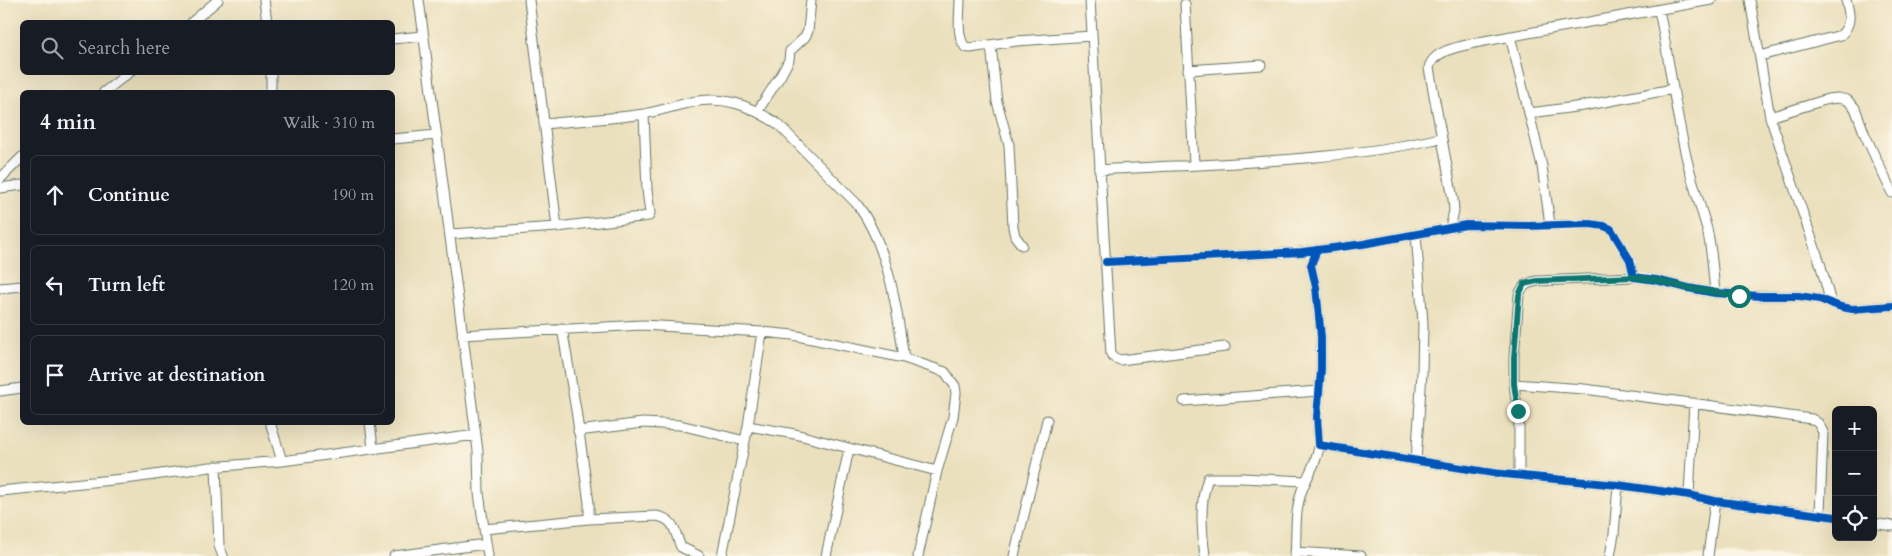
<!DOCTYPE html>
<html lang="en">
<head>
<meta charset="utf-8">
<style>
	:root { --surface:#171b24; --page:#20242c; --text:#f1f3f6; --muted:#9ea1a6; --line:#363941 }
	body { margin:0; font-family:Cardo,serif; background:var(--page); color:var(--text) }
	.controls { position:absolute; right:15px; bottom:15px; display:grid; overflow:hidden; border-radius:8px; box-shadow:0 5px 20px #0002 }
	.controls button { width:45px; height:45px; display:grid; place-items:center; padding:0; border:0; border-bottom:1px solid var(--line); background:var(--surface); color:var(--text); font:25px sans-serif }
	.stop { position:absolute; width:15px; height:15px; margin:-11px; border:4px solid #0f766e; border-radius:50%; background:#fff }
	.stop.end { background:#0f766e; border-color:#fff; box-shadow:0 1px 5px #0008 }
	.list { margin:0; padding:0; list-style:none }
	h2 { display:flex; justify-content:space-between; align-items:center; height:65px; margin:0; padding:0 20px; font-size:21px }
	h2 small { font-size:16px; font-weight:400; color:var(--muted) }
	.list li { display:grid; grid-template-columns:32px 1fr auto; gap:15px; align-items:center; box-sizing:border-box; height:80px; margin:0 10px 10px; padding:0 10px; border:1px solid var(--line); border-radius:8px }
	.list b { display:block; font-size:19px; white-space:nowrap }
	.list em { font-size:16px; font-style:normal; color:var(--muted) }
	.icon { flex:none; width:28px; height:28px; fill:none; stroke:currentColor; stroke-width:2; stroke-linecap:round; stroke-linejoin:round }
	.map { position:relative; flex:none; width:1892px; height:556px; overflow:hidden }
	.search { position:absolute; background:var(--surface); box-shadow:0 5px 20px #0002; left:20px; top:20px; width:375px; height:55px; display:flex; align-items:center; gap:12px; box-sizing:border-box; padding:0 18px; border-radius:8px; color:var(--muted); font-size:19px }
	.panel { position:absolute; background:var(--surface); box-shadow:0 5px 20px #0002; left:20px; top:90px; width:375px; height:335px; border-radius:8px }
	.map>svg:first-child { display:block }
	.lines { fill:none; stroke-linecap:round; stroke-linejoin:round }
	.minor-casing { stroke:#667664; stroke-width:11 }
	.minor { stroke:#fff; stroke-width:9 }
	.cycleway-casing { stroke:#fcf5e5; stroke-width:11 }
	.cycleway { stroke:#0057b8; stroke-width:8 }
	.route { stroke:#0f766e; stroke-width:6 }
</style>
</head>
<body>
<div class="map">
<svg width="1892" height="556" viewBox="0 0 1892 556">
	<rect width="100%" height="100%" fill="#fcf5e5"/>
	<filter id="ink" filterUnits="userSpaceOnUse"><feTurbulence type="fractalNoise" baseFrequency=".02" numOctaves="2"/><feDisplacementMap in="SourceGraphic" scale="10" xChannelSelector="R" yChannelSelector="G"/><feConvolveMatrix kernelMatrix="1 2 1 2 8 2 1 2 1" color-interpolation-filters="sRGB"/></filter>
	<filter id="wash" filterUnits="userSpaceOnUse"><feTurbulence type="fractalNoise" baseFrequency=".0096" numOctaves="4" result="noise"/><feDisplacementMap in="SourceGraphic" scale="20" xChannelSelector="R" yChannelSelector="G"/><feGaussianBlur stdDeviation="1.12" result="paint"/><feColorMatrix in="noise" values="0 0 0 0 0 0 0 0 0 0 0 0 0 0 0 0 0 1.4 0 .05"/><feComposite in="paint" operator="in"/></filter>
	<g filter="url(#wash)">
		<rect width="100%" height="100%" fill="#ebe0bd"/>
	</g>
	<g filter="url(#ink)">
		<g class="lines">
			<!-- minor casing -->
			<g class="minor-casing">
				<path id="minor" d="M264,0L267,22
					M419,0L478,451L479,493L488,556
					M529,0L557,227
					M960,0C960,15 956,35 965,47L970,48L1016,41L1092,36
					M1090,0L1111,354L1113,357L1120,360L1225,347
					M1750,0L1770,117L1820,263L1831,303
					M1185,4L1194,164
					M1659,10C1669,59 1675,108 1686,156C1692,181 1700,205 1707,229C1712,250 1713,272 1715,293
					M192,22L218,0
					M1510,36L1542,166L1550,225
					M392,39L423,36
					M991,45L997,102L1009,145L1013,227L1015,236L1022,245
					M1760,56L1841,35C1852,24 1850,14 1846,0
					M1188,70L1261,65
					M104,92L130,72
					M271,92V72
					M757,112L781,75L789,60L790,51L805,37L808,31L811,0
					M1530,113L1583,106L1673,89
					M1770,117L1828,99L1838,98L1847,100L1855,108L1865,135L1892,193
					M544,124C575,121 605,119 636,115C655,113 673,106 692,102C725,95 750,106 778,124L856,203C888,244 897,308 904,358
					M392,139L437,135
					M1099,170C1213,163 1329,163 1441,138
					M0,179L22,157
					M0,188L22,185
					M1450,228L1454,211L1453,199L1429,68C1433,49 1464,46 1479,42L1711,0
					M451,234L557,227L649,216L650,213L647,190L644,114
					M1317,250L1311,265L1316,287L1321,337V370L1317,416L1319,445L1493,473L1618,485L1689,495L1715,501L1836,517
					M1106,262L1302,252L1363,244L1466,225L1529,226L1590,224L1604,226L1611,229L1630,260L1634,277L1656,280L1688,288L1715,293L1760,296H1799L1819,299L1841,307L1852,309L1892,306
					M0,288L22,286
					M562,328L576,410L589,503V519
					M462,335L642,325L762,332L793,335L904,358L945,372L955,386L956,393L953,417L937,471L918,556
					M1514,384L1584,389L1812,419L1818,423L1823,432L1820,515
					M0,391L22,388
					M1184,401L1319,391
					M270,422L282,461
					M370,422L373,448
					M748,426L795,434L937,471
					M578,431L643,423L680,425L745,441
					M1416,461L1422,373L1423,323L1416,234
					M216,466L219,546L223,556
					M1519,475V424L1514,384V357L1519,295C1523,285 1527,283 1537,281L1634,277
					M0,491L133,478L210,467L282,461L476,435
					M1689,495L1694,403
					M1873,523L1892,526
					M484,529L589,519L656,516C676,519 674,532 681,547L699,556
					M1295,552L1361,556
					M394,556L486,544
					M722,556L748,426L762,332
					M826,556L849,449
					M1014,556L1047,420
					M1205,556C1202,532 1199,502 1208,478H1242L1306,481
					M1295,556C1297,535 1294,515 1301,493C1306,477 1318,462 1319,445
					M1610,556L1614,534L1618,485
					M1708,556L1715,501"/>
			</g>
			<!-- minor -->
			<use href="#minor" class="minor"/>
			<!-- cycleway casing -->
			<g class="cycleway-casing">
				<path id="cycleway" d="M1317,250L1311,265L1316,287L1321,337V370L1317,416L1319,445L1493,473L1618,485L1689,495L1715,501L1836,517
					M1106,262L1302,252L1363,244L1466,225L1529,226L1590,224L1604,226L1611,229L1630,260L1634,277L1656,280L1688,288L1715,293L1760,296H1799L1819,299L1841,307L1852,309L1892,306"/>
			</g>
			<!-- cycleway -->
			<use href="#cycleway" class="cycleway"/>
		</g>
	</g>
	<g class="lines" filter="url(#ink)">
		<!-- route -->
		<path class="route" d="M1518,411L1514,384V357L1519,295L1524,284L1537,281L1634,277L1656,280L1688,288L1739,296"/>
	</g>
</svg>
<div class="controls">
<button>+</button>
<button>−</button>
<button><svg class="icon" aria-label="locate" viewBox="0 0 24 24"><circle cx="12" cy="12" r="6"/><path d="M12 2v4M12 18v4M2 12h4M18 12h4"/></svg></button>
</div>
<div class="stop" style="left:1739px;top:296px"></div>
<div class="stop end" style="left:1518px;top:411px"></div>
<div class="search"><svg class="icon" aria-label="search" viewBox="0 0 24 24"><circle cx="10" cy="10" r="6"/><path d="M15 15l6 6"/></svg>Search here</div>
<section class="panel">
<h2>4 min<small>Walk · 310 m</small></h2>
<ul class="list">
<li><svg class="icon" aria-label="ahead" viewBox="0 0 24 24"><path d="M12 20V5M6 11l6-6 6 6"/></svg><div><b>Continue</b></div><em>190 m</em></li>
<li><svg class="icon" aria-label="left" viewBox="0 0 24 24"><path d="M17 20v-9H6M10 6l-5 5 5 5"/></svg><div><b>Turn left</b></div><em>120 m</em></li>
<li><svg class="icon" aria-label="arrive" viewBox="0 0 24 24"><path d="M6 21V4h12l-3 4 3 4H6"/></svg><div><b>Arrive at destination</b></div></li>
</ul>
</section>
</div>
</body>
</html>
